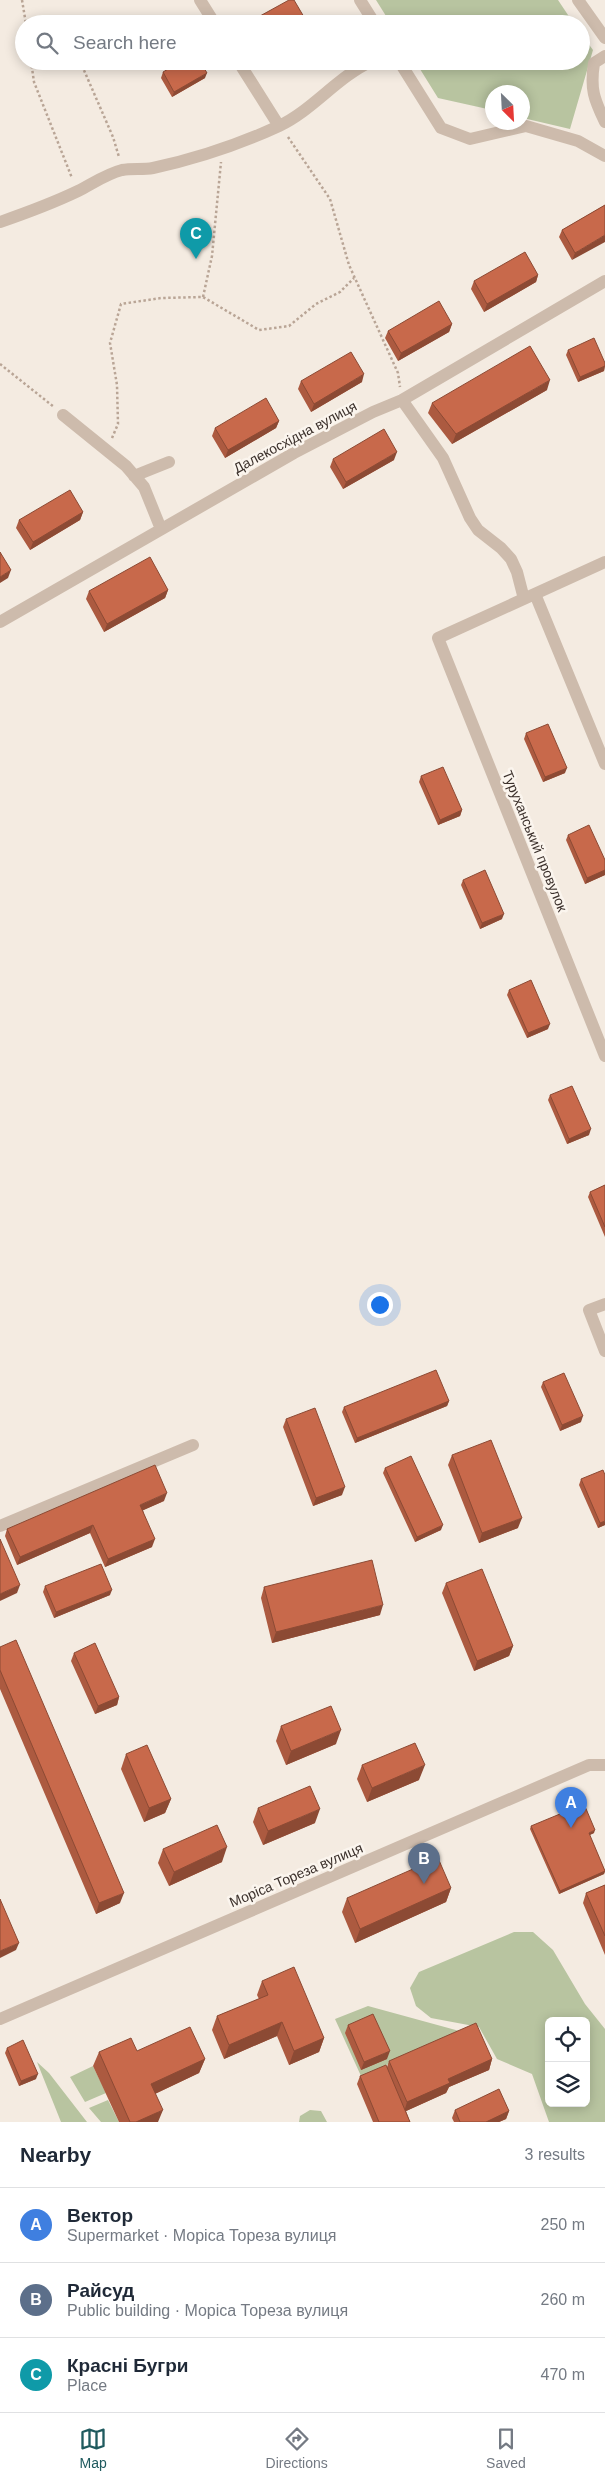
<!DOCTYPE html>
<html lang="en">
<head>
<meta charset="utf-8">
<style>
	:root { --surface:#fff; --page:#f6f6f7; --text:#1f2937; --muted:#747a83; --line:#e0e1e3; --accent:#1f5a5e }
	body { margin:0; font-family:Helvetica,sans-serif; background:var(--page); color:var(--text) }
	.controls { position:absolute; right:15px; bottom:15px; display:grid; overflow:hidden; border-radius:8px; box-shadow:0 2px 12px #0003 }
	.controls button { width:45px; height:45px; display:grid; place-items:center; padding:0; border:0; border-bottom:1px solid var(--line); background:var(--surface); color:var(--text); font:25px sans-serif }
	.compass { position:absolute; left:485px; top:85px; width:45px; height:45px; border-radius:50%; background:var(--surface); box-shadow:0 2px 12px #0003; rotate:156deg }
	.you { position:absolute; left:379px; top:1304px; width:18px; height:18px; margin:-12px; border:4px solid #fff; border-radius:50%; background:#1a73e8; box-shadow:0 0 0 8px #1a73e833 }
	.badge { display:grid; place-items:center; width:32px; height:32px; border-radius:50%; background:var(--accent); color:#fff; font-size:16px; font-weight:700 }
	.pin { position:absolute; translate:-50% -41px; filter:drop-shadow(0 1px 2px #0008) }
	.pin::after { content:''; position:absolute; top:26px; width:18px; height:15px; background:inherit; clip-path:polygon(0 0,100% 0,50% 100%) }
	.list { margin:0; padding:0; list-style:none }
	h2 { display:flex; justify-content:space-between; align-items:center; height:65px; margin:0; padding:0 20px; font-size:21px }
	h2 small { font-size:16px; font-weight:400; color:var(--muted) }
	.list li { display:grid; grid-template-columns:32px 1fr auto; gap:15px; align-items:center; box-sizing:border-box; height:75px; padding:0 20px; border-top:1px solid var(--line) }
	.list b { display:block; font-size:19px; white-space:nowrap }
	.list p { margin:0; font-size:16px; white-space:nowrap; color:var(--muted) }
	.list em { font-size:16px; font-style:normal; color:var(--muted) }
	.icon { flex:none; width:28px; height:28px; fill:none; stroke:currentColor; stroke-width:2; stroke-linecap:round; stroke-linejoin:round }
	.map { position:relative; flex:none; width:605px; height:2122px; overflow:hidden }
	.search { position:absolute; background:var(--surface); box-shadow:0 2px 12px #0003; left:15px; right:15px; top:15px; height:55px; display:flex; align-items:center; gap:12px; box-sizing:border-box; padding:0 18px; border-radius:28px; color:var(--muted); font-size:19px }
	.sheet { height:290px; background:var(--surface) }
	nav { display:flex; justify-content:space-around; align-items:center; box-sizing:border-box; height:70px; border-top:1px solid var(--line); background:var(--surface); font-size:14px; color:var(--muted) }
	nav a { display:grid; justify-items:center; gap:2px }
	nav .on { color:var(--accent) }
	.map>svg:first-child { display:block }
	.green { fill:#b8c4a0; fill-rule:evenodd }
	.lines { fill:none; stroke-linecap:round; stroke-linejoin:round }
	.path { stroke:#b9a596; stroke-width:2.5; stroke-dasharray:2.5 2.5; stroke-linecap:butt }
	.minor { stroke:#cdbbac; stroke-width:12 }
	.wall { fill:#ac5a40 }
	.shaded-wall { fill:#8c4a34 }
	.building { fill:#c8694b; stroke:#8c4a34 }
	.labels { text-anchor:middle; stroke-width:5; stroke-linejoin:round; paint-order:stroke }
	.street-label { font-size:14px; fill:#3b302b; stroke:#fbf5ee }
</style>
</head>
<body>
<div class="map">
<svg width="605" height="2122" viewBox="0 0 605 2122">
	<rect width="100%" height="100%" fill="#f4ebe1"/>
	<!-- green -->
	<path class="green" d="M376,0H558L574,24H391Z
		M581,34L593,50L570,129L523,118L522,92H492V110L438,98L415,61H581Z
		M514,1932H533L553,1950L585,2004L605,2029V2122H549L532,2074L497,2059L479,2027L431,2018L416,2006L410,1988L419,1972ZM549,2021H586V2103H549Z
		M368,2006L463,2032L361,2076L335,2019Z
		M37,2062L49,2073L87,2122H61Z
		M93,2066L106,2093L85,2102L70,2077Z
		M108,2100L119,2122H101L89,2108Z
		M310,2110L321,2111L327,2122H299L300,2116Z"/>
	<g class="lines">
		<!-- path -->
		<path class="path" d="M22,0L26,24
			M62,24L70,21L71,24
			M31,61L34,82L72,178
			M80,61L113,137L119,157
			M288,137L330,199L349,265L398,373L400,387
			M203,297L212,256L221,162
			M0,364L54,407
			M112,438L118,424L117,385L110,343L121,304L161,298L203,297L259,330L289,326L316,304L340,292L354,278"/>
		<!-- minor -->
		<path class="minor" d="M200,0L215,24
			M360,0L375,24
			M578,0L605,38
			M605,56L594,63C590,89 594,99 605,122
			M238,61L279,126
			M399,61L441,128L470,139L526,126L578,141L605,156
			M0,222C26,213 53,203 78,191C92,184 106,174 122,170C132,168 143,170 153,168C195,159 240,144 279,126C313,110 337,77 372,61
			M402,400L443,458L470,518L478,530L501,548L511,559L517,572L524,599
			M63,415L126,466L144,487L161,529
			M134,476L169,462
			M605,562L438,638L605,1056
			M535,594L605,764
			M0,622L294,453L373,412L402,400L605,281
			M605,1304L589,1310L605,1351
			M0,1526L193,1445
			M0,2019L589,1765H605"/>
	</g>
	<!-- wall -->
	<path class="wall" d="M260,16L304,17L302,23L300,24H260L259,22Z
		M163,72L205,78L172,97L161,78Z
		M605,205L572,260L559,237L562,230Z
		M538,275L536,282L484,312L471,289L474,281Z
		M452,324L449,332L398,361L385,338L388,331Z
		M568,350L605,363L604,371L578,382L566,355Z
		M301,381L362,382L311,412L298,389Z
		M547,390L452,444L428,413L432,403Z
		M279,421L276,428L225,458L212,436L215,428Z
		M333,459L394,460L343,489L330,467Z
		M83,512L80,520L30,550L16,528L19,520Z
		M168,590L165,598L104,632L86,599L89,591Z
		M526,733L565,773L543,782L524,739Z
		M421,776L462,810L460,816L438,825L419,782Z
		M568,835L605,860V875L585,884L566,840Z
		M463,880L502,919L480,929L461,885Z
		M509,990L548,1029L527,1038L507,995Z
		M550,1095L589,1135L567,1144L548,1100Z
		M605,1185V1237L588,1197L590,1192Z
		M543,1382L581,1422L560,1431L541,1387Z
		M449,1401L447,1406L355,1443L342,1412L344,1407Z
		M286,1419L342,1495L313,1506L283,1427Z
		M452,1455L518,1528L479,1543L448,1465Z
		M385,1468L441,1530L415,1542L383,1473Z
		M581,1479L605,1525L598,1528L579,1485Z
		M164,1501L143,1510L152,1547L105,1567L90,1533L17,1565L5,1536L7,1529Z
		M446,1583L513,1646L509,1656L474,1671L442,1593Z
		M45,1586L110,1595L54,1618L43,1592Z
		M264,1587L380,1615L272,1643L261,1598Z
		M0,1647L120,1903L96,1914L0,1689Z
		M74,1653L119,1697L117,1705L95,1714L71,1661Z
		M281,1726L336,1744L286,1765L276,1741Z
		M126,1754L171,1799L165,1813L144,1822L121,1769Z
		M362,1765L419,1780L367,1802L357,1779Z
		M258,1808L315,1823L263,1845L253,1822Z
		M531,1826L594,1833L589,1835L605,1871L604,1874L559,1894L530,1829Z
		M163,1849L222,1862L169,1886L158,1863Z
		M605,1885V1955L583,1903L586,1893Z
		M451,1888L446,1902L355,1943L342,1912L347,1898Z
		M262,1981L324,2038L319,2052L289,2065L277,2036L224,2059L212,2030L217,2016L259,1999L257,1995Z
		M348,2025L387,2059L361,2070L345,2033Z
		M7,2048L36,2079L19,2086L5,2053Z
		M137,2051L205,2059L199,2073L155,2094L158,2122H119L93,2066L99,2052Z
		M492,2059L489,2070L449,2087L446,2093L406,2111L410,2122H373L357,2084L360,2076L387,2067L389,2061Z
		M455,2110L509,2111L506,2119L499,2122H454L452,2118Z"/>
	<!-- shaded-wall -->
	<path class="shaded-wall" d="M304,17L302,23L300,24H293Z
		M207,73L205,78L172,97L174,92Z
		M605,235V242L572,260L575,253Z
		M538,275L536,282L484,312L487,304Z
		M452,324L449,332L398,361L401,353Z
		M605,366L604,371L578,382L580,377Z
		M364,374L362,382L311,412L314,404Z
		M550,380L547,390L452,444L456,434Z
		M279,421L276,428L225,458L228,450Z
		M397,452L394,460L343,489L346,482Z
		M83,512L80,520L30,550L33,542Z
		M11,570L8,578L0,583V577Z
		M168,590L165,598L104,632L107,624Z
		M567,768L565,773L543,782L545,777Z
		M462,810L460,816L438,825L440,820Z
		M605,870V875L585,884L587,878Z
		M504,914L502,919L480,929L482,923Z
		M550,1024L548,1029L527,1038L528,1033Z
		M591,1129L589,1135L567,1144L569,1139Z
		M449,1401L447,1406L355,1443L357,1438Z
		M583,1416L581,1422L560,1431L562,1425Z
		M345,1487L342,1495L313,1506L316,1498Z
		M167,1493L164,1501L137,1513L140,1505Z
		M522,1518L518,1528L479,1543L482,1533Z
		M605,1521V1525L598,1528L600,1523Z
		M93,1525L90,1533L17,1565L20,1557Z
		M443,1525L441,1530L415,1542L417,1537Z
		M155,1539L152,1547L105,1567L108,1559Z
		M20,1585L17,1593L0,1601V1594Z
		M112,1590L110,1595L54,1618L56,1612Z
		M383,1605L380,1615L272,1643L276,1632Z
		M513,1646L509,1656L474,1671L477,1661Z
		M119,1697L117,1705L95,1714L98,1706Z
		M341,1730L336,1744L286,1765L291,1751Z
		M425,1765L419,1780L367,1802L372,1788Z
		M171,1799L165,1813L144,1822L149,1808Z
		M320,1809L315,1823L263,1845L268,1831Z
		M595,1830L594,1833L588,1836L589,1833Z
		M227,1847L222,1862L169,1886L174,1872Z
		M605,1871L604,1874L559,1894L560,1891Z
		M451,1888L446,1902L355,1943L360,1929Z
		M124,1893L120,1903L96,1914L99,1903Z
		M19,1943L16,1950L0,1958V1951Z
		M282,2022L277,2036L224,2059L229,2045Z
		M324,2038L319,2052L289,2065L294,2051Z
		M390,2051L387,2059L361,2070L364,2062Z
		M205,2059L199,2073L146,2098L151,2084Z
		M492,2059L489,2070L449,2087L446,2093L404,2112L407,2102L448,2079Z
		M38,2074L36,2079L19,2086L21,2081Z
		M163,2110L158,2122H136Z
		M509,2111L506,2119L499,2122H486Z"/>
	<!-- building -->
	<path class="building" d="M289,0H294L304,17L293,24H265L260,16Z
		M182,61H200L207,73L174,92L163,72Z
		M605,205V235L575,253L562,230Z
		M525,252L538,275L487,304L474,281Z
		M439,301L452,324L401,353L388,331Z
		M594,338L605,363V366L580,377L568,350Z
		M530,346L550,380L456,434L432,403Z
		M351,352L364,374L314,404L301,381Z
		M266,398L279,421L228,450L215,428Z
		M384,429L397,452L346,482L333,459Z
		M70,490L83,512L33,542L19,520Z
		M0,552L11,570L0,577Z
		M150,557L168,590L107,624L89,591Z
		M548,724L567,768L545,777L526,733Z
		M443,767L462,810L440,820L421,776Z
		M589,825L605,860V870L587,878L568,835Z
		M485,870L504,914L482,923L463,880Z
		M531,980L550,1024L528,1033L509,990Z
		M572,1086L591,1129L569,1139L550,1095Z
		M605,1185V1227L590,1192Z
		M436,1370L449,1401L357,1438L344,1407Z
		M564,1373L583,1416L562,1425L543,1382Z
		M315,1408L345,1487L316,1498L286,1419Z
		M491,1440L522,1518L482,1533L452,1455Z
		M411,1456L443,1525L417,1537L385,1468Z
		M155,1465L167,1493L140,1505L155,1539L108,1559L93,1525L20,1557L7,1529Z
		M603,1470L605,1475V1521L600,1523L581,1479Z
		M0,1539L20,1585L0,1594Z
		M372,1560L383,1605L276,1632L264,1587Z
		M101,1564L112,1590L56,1612L45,1586Z
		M482,1569L513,1646L477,1661L446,1583Z
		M16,1640L124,1893L99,1903L0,1670V1647Z
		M95,1643L119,1697L98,1706L74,1653Z
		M331,1706L341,1730L291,1751L281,1726Z
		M415,1743L425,1765L372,1788L362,1765Z
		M147,1745L171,1799L149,1808L126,1754Z
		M310,1786L320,1809L268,1831L258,1808Z
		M584,1804L595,1830L589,1833L605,1871L560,1891L531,1826Z
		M217,1825L227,1847L174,1872L163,1849Z
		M438,1858L451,1888L360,1929L347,1898Z
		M605,1885V1936L586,1893Z
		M0,1899L19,1943L0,1951Z
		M294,1967L324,2038L294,2051L282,2022L229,2045L217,2016L268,1995L262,1981Z
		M373,2014L390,2051L364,2062L348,2025Z
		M476,2023L492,2059L448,2079L450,2083L407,2102L389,2061Z
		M190,2027L205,2059L151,2084L163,2110L136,2122H130L99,2052L131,2038L137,2051Z
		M23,2040L38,2074L21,2081L7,2048Z
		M386,2065L410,2122H379L360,2076Z
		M499,2089L509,2111L486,2122H460L455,2110Z"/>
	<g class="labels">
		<!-- street labels -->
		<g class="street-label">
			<text transform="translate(295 437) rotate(-28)" y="5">Далекосхідна вулиця</text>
			<text transform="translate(535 841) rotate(68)" y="5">Туруханський провулок</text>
			<text transform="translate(296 1875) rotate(-23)" y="5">Моріса Тореза вулиця</text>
		</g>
	</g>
</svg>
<div class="controls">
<button><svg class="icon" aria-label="locate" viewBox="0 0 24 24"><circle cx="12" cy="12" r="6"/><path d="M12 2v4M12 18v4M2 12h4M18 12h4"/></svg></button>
<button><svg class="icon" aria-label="layers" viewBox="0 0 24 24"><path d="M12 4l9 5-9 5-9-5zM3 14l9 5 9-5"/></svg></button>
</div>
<svg class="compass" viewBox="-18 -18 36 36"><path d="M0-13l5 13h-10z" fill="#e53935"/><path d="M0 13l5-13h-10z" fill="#747a83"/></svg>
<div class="you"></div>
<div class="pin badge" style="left:571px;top:1828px;background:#3f7fe0">A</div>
<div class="pin badge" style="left:424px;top:1884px;background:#5c6f8a">B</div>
<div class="pin badge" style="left:196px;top:259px;background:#0f9aa8">C</div>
<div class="search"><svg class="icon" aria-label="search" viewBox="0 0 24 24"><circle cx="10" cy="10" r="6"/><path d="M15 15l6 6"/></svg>Search here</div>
</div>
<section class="sheet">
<h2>Nearby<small>3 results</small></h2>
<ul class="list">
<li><span class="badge" style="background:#3f7fe0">A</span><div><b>Вектор</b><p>Supermarket · Моріса Тореза вулиця</p></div><em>250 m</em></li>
<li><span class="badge" style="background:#5c6f8a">B</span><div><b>Райсуд</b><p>Public building · Моріса Тореза вулиця</p></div><em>260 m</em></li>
<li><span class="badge" style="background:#0f9aa8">C</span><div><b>Красні Бугри</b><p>Place</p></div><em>470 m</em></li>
</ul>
</section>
<nav>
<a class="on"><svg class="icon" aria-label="map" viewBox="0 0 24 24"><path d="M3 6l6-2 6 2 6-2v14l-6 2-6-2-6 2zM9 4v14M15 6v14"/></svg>Map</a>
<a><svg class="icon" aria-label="directions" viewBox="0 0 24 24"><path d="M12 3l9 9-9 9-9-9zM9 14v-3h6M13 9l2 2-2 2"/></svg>Directions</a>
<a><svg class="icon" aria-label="saved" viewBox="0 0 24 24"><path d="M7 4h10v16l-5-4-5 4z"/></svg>Saved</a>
</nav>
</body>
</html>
